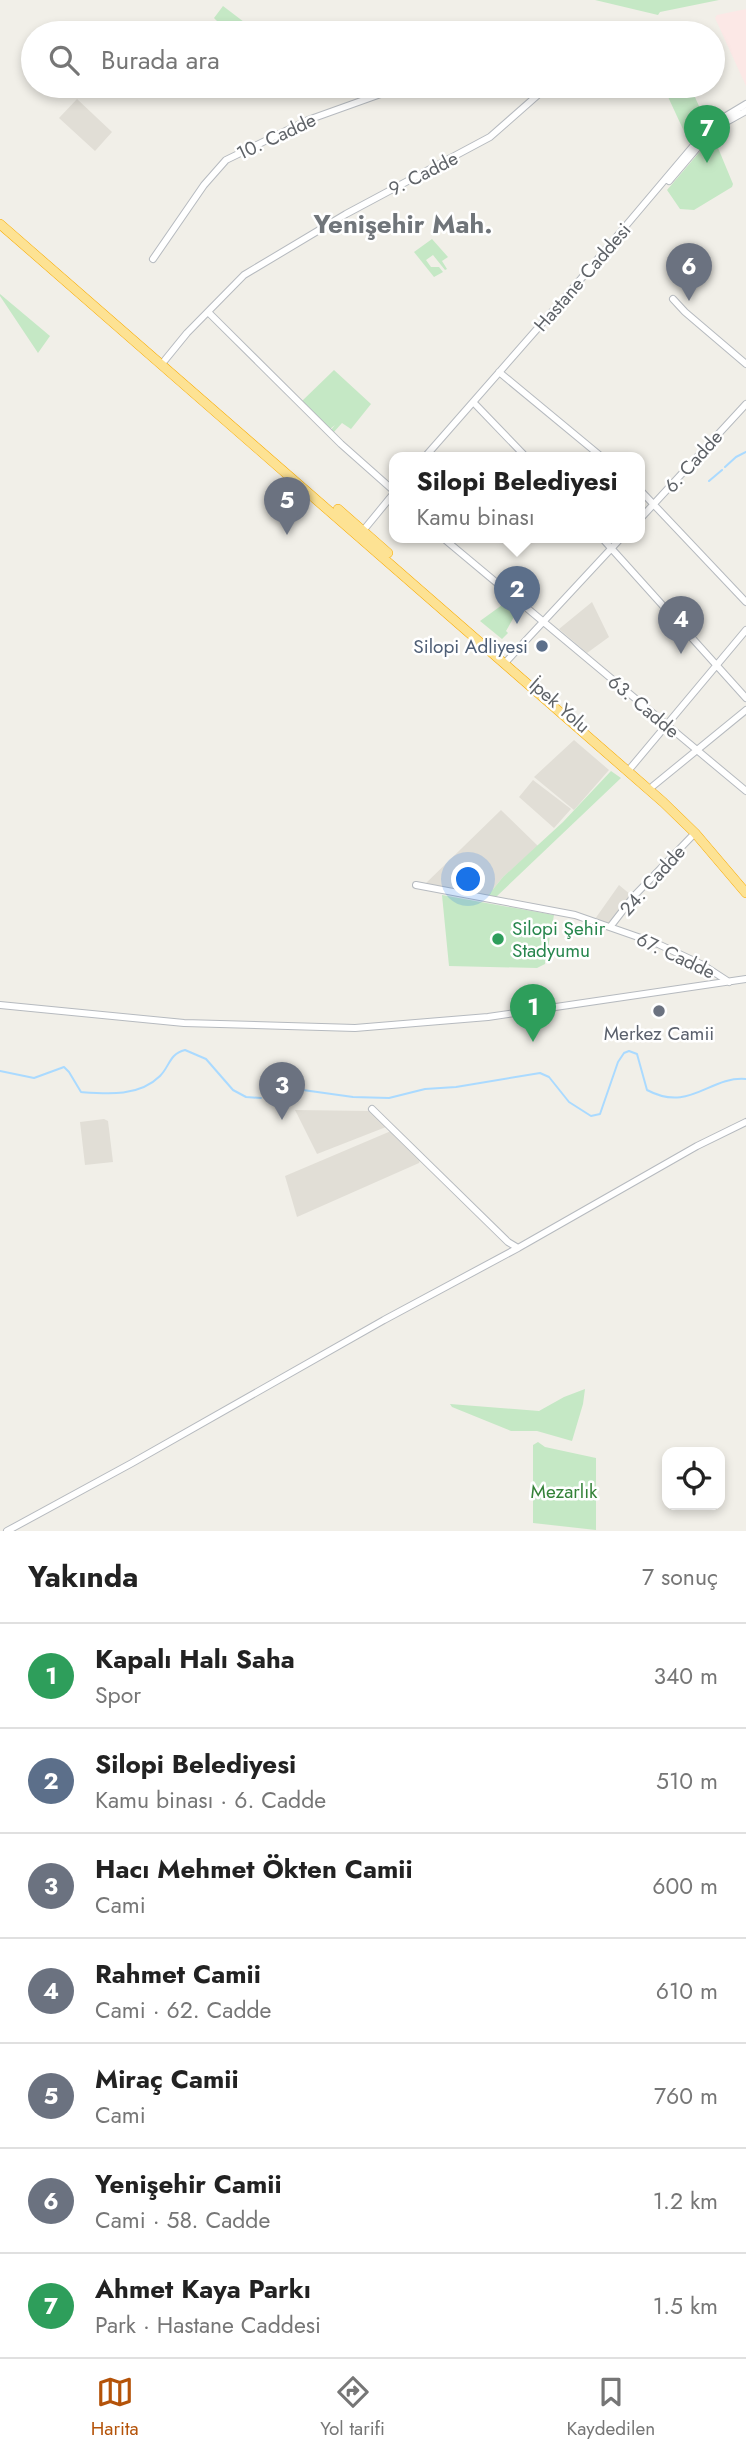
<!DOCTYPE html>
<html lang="tr">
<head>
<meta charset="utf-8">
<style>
	:root { --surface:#fff; --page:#f2f2f2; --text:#222; --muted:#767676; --line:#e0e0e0; --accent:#b45309 }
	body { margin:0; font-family:Jost,sans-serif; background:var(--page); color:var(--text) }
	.controls { position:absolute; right:21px; bottom:21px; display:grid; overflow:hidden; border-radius:14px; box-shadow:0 4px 10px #0003 }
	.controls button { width:63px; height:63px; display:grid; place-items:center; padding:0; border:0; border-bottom:2px solid var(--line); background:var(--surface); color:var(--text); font:35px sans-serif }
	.you { position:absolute; left:469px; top:880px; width:24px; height:24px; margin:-18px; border:5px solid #fff; border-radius:50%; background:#1a73e8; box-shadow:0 0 0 10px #1a73e833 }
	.badge { display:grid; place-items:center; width:46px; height:46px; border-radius:50%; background:var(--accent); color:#fff; font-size:23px; font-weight:700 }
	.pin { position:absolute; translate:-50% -58px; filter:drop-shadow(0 2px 4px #0008) }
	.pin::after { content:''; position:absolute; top:37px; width:24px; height:21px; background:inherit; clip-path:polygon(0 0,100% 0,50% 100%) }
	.popup { position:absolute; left:389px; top:452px; width:256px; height:91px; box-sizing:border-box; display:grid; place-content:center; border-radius:14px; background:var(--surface); filter:drop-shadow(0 2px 5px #0005); font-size:23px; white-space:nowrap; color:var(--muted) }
	.popup b { font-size:26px; color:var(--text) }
	.popup::after { content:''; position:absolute; left:50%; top:100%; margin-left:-14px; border:14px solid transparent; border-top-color:var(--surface) }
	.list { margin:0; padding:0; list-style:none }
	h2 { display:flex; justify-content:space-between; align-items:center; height:91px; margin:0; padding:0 28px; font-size:30px }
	h2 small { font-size:23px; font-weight:400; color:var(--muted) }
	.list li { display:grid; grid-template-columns:46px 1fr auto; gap:21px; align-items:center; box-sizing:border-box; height:105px; padding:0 28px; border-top:2px solid var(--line) }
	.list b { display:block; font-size:26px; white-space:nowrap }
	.list p { margin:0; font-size:23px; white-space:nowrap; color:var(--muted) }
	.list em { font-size:23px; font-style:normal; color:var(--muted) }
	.icon { flex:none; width:38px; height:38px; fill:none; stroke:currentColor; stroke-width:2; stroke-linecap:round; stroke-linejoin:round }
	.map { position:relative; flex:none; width:746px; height:1531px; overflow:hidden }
	.search { position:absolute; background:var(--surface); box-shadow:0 4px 10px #0003; left:21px; right:21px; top:21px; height:77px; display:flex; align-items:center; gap:18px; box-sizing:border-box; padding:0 24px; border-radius:38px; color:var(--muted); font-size:26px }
	.sheet { height:826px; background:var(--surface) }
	nav { display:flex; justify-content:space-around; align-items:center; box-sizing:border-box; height:98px; border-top:2px solid var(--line); background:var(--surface); font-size:19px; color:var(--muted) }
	nav a { display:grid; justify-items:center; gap:4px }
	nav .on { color:var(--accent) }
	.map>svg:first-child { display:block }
	.education { fill:#e1ded6 }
	.medical { fill:#fce8e6 }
	.green { fill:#c5e8c5 }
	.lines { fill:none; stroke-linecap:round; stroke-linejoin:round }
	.stream { stroke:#aadaff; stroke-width:2 }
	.secondary-casing { stroke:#b6babf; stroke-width:8 }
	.highway-casing { stroke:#f9ab00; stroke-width:10 }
	.secondary { stroke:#fff; stroke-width:6 }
	.highway { stroke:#fde293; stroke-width:9 }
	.service-dot { fill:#5c6f8a; stroke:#fff; stroke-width:2.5 }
	.leisure-dot { fill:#2e9e5b; stroke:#fff; stroke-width:2.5 }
	.worship-dot { fill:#6b7280; stroke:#fff; stroke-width:2.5 }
	.labels { text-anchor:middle; stroke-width:5; stroke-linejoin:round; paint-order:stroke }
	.street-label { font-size:19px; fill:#5f6368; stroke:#fff }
	.service-label { font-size:19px; fill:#4e5e75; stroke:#fff; text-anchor:end }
	.leisure-label { font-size:19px; fill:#27864d; stroke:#fff; text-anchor:start }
	.worship-label { font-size:19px; fill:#5b616d; stroke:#fff }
	.park-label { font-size:19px; fill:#348238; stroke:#fff }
	.district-label { font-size:26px; font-weight:bold; fill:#70757a; stroke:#fff }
</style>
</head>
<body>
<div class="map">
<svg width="746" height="1531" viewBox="0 0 746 1531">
	<rect width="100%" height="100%" fill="#f1efe8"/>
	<!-- education -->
	<path class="education" d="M77,99L112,132L95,151L59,118Z
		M592,602L609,637L587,653L559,629Z
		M574,740L609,770L574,810L534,777Z
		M533,780L571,809L554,828L519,797Z
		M501,810L538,846L503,877L486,898L424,885Z
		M619,885L631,895L609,924L595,919Z
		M295,1110L371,1111L386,1127L317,1154Z
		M104,1119L108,1121L113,1162L85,1165L80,1122Z
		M391,1131L420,1160L419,1163L297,1217L285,1176Z"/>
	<!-- medical -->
	<path class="medical" d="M746,9V86L715,18L717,15Z"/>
	<!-- green -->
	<path class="green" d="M595,0H719L660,12L658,15Z
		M223,6L244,22L226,33H210L213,28L209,33L206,31L213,22L218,26L220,24L214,18Z
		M663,86H690L707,124L695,140H688Z
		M709,141L716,143L733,184L732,187L694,210L680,209L667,190Z
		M432,239L448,257L442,261L447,269L445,270L433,255L426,260L431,267H439L443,272L434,277L414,252Z
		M0,294L50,336L38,353L0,296Z
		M334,370L371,404L351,429L342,423L333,433L330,431L335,425L329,430L301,402Z
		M509,600L522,611L517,617L515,615L506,631L508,633L502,639L480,621Z
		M611,771L621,778L496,897L486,898L503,877L563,822Z
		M442,895L554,915L545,964L537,968L449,966Z
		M585,1389L583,1404L572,1441L537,1431H511L452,1407L450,1404L539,1411L564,1397Z
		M538,1442L545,1447L596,1458V1530L533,1523V1445Z"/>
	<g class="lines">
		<!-- stream -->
		<path class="stream" d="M725,467L736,457L746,452
			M709,481L722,470
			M0,1071L34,1078L64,1067L69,1072L81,1092C107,1094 139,1097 160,1076C170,1066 169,1054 185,1050L206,1059L233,1090L246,1097L261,1098
			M276,1097L303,1090L353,1097L389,1098L425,1089L456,1087L540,1073L549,1077L569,1102L591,1116L600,1114L618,1062L624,1053L629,1051L637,1054L647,1090C690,1113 709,1076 746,1079"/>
		<!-- secondary casing -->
		<g class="secondary-casing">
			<path id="secondary" d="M707,136L712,130L746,111
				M669,181L698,147
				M153,259L204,185L226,160L308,120L403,86
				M673,299L685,312L746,364
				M208,312L341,444L394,491
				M165,360L187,333L244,275L346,214L490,137L548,86
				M499,372L603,458
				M476,405L527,458
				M424,458L580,280L711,125L746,104
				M640,490L746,602
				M640,519L746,404
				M362,532L394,493
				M443,538L746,791
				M602,538L746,698
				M504,664L621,538
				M628,771L746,630
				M653,786L746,710
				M416,885L575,915L658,944L703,965L729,982
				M610,927L634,896L695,833
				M0,1005L184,1023L355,1028L488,1017L746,979
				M372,1109L508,1242L518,1248
				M7,1531L132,1463L384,1320L518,1248L697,1146L746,1122"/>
		</g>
		<!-- highway casing -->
		<g class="highway-casing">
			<path id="highway" d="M0,224L663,802L695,833L746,893
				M338,509L388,553"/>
		</g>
		<!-- secondary -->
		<use href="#secondary" class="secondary"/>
		<!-- highway -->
		<use href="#highway" class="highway"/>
	</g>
	<!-- markers -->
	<circle class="service-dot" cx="542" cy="646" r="7"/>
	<circle class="leisure-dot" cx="498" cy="939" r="7"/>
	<circle class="worship-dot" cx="659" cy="1011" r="7"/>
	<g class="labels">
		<!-- street labels -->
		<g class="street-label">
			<text transform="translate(276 136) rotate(-25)" y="7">10. Cadde</text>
			<text transform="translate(423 173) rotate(-27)" y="7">9. Cadde</text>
			<text transform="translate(582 277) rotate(-49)" y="7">Hastane Caddesi</text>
			<text transform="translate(693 461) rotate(-48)" y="7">6. Cadde</text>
			<text transform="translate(560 705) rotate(41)" y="7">İpek Yolu</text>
			<text transform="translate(644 706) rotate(40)" y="7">63. Cadde</text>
			<text transform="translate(652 880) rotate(-48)" y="7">24. Cadde</text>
			<text transform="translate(676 955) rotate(25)" y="7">67. Cadde</text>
		</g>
		<!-- service labels -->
		<g class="service-label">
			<text x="528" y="653">Silopi Adliyesi</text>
		</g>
		<!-- leisure labels -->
		<g class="leisure-label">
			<text x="512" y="935">Silopi Şehir<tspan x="512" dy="22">Stadyumu</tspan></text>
		</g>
		<!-- worship labels -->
		<g class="worship-label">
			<text x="659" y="1040">Merkez Camii</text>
		</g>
		<!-- park labels -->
		<g class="park-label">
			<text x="564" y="1498">Mezarlık</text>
		</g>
		<!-- district labels -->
		<g class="district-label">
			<text x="403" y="233">Yenişehir Mah.</text>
		</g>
	</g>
</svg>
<div class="controls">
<button><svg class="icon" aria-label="locate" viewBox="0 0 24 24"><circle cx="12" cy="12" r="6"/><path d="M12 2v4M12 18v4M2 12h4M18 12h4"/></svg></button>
</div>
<div class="you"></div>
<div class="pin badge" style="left:533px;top:1042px;background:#2e9e5b">1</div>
<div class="pin badge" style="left:517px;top:624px;background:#5c6f8a">2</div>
<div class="popup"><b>Silopi Belediyesi</b>Kamu binası</div>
<div class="pin badge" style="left:282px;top:1120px;background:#6b7280">3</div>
<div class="pin badge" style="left:681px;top:654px;background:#6b7280">4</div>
<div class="pin badge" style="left:287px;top:535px;background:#6b7280">5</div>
<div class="pin badge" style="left:689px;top:301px;background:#6b7280">6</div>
<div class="pin badge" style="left:707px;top:163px;background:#2e9e5b">7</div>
<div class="search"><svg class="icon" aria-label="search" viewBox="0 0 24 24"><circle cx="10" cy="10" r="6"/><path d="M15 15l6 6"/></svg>Burada ara</div>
</div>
<section class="sheet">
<h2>Yakında<small>7 sonuç</small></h2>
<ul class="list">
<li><span class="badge" style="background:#2e9e5b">1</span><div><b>Kapalı Halı Saha</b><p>Spor</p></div><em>340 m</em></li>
<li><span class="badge" style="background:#5c6f8a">2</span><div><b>Silopi Belediyesi</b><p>Kamu binası · 6. Cadde</p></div><em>510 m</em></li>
<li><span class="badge" style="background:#6b7280">3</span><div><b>Hacı Mehmet Ökten Camii</b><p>Cami</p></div><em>600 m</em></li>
<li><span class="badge" style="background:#6b7280">4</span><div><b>Rahmet Camii</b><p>Cami · 62. Cadde</p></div><em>610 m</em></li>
<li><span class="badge" style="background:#6b7280">5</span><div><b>Miraç Camii</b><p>Cami</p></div><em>760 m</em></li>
<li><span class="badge" style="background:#6b7280">6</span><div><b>Yenişehir Camii</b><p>Cami · 58. Cadde</p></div><em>1.2 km</em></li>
<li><span class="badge" style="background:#2e9e5b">7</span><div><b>Ahmet Kaya Parkı</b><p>Park · Hastane Caddesi</p></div><em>1.5 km</em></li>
</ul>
</section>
<nav>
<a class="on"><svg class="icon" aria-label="map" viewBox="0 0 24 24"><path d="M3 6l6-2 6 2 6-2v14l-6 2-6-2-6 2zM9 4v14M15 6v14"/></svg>Harita</a>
<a><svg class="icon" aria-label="directions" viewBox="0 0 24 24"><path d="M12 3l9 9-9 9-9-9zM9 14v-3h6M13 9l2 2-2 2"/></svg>Yol tarifi</a>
<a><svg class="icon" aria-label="saved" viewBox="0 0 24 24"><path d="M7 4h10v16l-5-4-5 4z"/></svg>Kaydedilen</a>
</nav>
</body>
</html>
